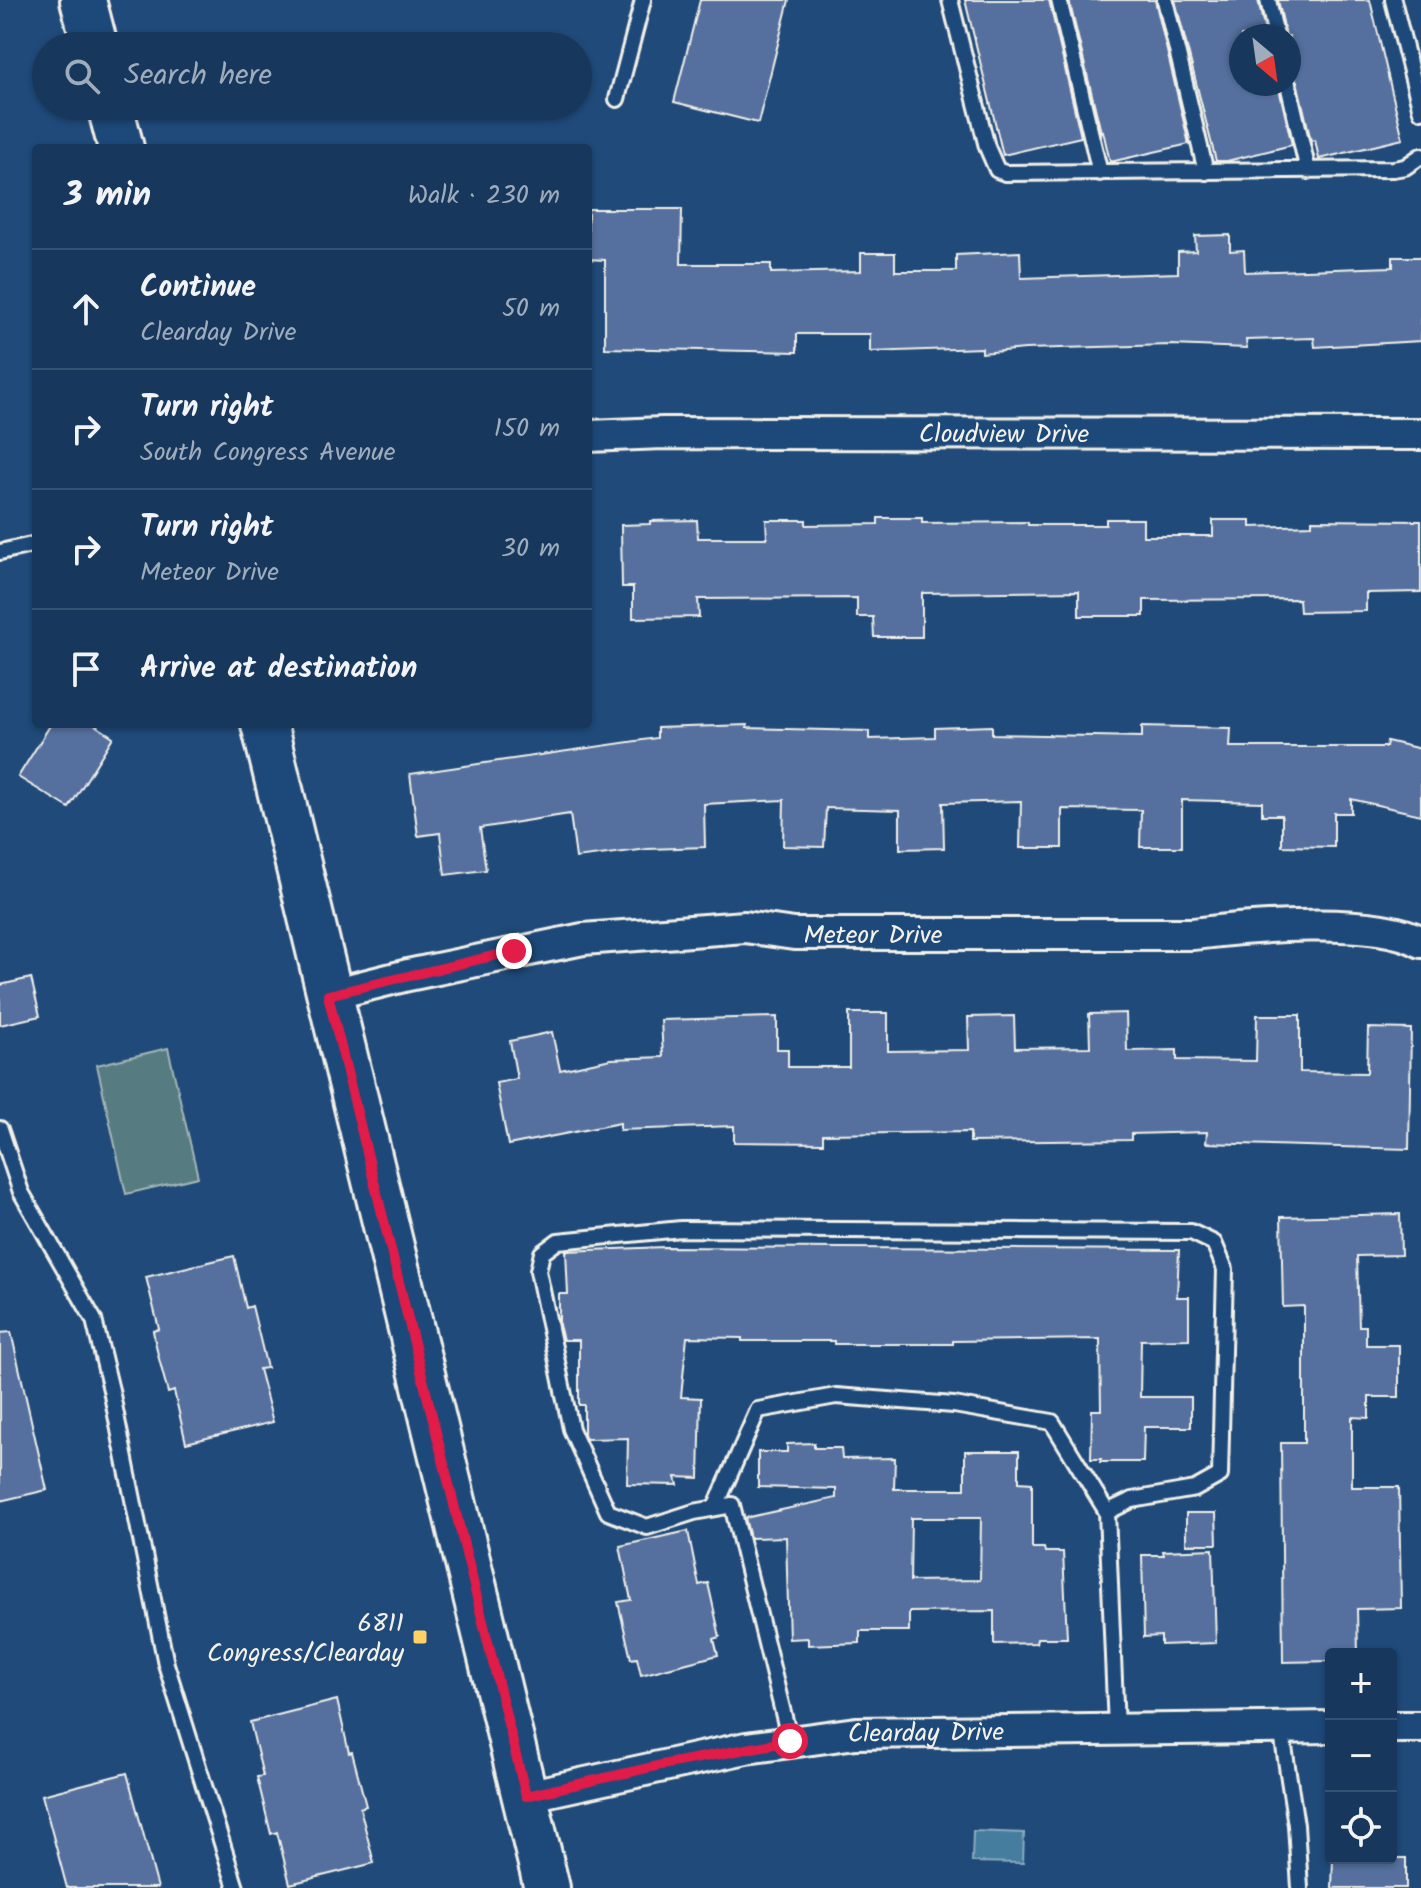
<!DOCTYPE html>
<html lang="en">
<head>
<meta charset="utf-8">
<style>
	:root { --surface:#17385c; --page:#244365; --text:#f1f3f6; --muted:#9eacbb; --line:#365272 }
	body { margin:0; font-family:Kalam,sans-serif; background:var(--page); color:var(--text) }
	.controls { position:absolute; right:24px; bottom:24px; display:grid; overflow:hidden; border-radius:8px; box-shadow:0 2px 6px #0004 }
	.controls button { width:72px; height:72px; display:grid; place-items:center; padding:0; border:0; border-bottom:2px solid var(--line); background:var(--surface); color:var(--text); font:40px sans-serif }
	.compass { position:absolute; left:1229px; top:24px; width:72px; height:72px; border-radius:50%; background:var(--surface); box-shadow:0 2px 6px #0004; rotate:151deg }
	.stop { position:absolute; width:24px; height:24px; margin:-18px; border:6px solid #e11d48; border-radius:50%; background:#fff }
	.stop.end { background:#e11d48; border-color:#fff; box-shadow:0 2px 8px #0008 }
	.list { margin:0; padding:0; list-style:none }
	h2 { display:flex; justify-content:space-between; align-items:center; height:104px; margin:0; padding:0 32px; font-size:34px }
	h2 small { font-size:26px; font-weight:400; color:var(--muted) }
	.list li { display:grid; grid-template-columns:52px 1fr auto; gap:24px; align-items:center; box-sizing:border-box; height:120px; padding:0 32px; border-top:2px solid var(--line) }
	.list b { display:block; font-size:30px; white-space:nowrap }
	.list p { margin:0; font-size:26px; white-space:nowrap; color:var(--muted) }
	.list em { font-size:26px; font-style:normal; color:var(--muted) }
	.icon { flex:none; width:44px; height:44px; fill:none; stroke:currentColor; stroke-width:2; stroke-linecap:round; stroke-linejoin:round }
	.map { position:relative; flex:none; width:1421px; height:1888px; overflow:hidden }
	.search { position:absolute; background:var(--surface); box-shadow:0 2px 6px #0004; left:32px; top:32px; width:560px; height:88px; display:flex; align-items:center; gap:20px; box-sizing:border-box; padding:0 28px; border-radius:44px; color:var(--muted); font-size:30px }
	.panel { position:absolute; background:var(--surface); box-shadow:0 2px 6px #0004; left:32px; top:144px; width:560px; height:584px; border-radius:8px }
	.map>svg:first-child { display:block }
	.green { fill:#577b81; stroke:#a6b6b4; stroke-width:2 }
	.water { fill:#457d9e; stroke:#8babbc; stroke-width:2 }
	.building { fill:#546f9f; stroke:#f4f1e8; stroke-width:2; fill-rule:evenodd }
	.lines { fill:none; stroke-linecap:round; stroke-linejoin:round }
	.service-casing { stroke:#f4f1e8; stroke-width:20 }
	.minor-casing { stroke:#f4f1e8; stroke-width:36 }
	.primary-casing { stroke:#f4f1e8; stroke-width:50 }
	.service { stroke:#1f4a7a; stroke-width:14 }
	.minor { stroke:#1f4a7a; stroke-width:30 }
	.primary { stroke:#1f4a7a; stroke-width:44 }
	.route { stroke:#e11d48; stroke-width:10 }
	.poi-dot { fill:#ffd166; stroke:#1f4a7a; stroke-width:3 }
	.labels { text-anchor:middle; stroke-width:6; stroke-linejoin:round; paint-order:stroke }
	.street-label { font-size:26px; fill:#f4f1e8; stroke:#1f4a7a }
	.poi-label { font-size:26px; fill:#f4f1e8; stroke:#1f4a7a; text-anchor:end }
</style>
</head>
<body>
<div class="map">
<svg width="1421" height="1888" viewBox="0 0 1421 1888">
	<rect width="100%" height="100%" fill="#1f4a7a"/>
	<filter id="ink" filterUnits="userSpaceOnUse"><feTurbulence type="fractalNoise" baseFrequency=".0125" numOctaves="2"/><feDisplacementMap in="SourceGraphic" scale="16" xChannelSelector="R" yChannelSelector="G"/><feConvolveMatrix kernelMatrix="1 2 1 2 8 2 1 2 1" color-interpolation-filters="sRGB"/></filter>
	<g filter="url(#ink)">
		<!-- green -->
		<path class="green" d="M168,1048L198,1177L126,1194L97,1065Z"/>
		<!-- water -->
		<path class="water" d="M973,1831L1024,1833L1023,1863L972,1862Z"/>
		<!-- building -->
		<path class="building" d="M700,0H789L758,123L674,102Z
			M965,0H1049L1081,137L1003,155Z
			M1069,0H1155L1189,144L1110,162L1103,131L1101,132Z
			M1175,0H1258L1266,36H1241V84H1278L1292,145L1227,161H1216Z
			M1278,0H1370L1403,139L1319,159L1315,140L1311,141L1297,81L1289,74V36H1286Z
			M588,209H682L681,264H771V273L861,271V253H895V271H956V255L1020,252L1021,278L1178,273V252L1196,251L1195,236L1230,235V251L1244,250L1245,272L1393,267V257H1421V341L1315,347L1314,338L1246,340L1247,348L1171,345L1025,349L982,353V348L870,352V334H797V352L605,348V260L588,259Z
			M878,518H922V523L1028,522V525H1106V519H1143V536H1213V520H1251V527L1312,525V520L1421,521V592L1366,593V611L1300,612L1299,599L1144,600V616H1079V591L922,593V637H874L873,617H857V598L698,599L699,617L633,618V587H622L621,525L650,524V521L697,520L698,538H767L766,520H806V525L878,524Z
			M51,724H93L113,737L69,808L18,777Z
			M747,725V728L869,731V739L935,737V728L992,726V734L1142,737V726L1231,728L1230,747H1386L1387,741L1421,749V815L1351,799V813H1334V847L1282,846V815H1262V802L1182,800V847H1140L1141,810L1062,809V848H1020L1021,801L943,803L944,848L900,849V810L826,808L824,847L783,846L784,800L704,804L705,847L648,849L576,858L570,814L480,828L486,870L445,875L440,833L418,836L410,774L657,738V728Z
			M31,978L40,1016L0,1025V985Z
			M849,1013H888V1051L969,1050L968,1017L1014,1016L1015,1048L1090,1047L1089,1014L1126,1013L1127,1051L1177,1050V1060L1256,1061L1257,1015H1300V1072L1367,1073L1368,1028L1411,1029L1409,1149L1206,1143L1207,1132L1131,1134V1140L970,1142V1132L823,1134V1143L734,1142V1126L620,1130V1123L508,1145L496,1083L517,1079L510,1041L552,1032L560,1070L611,1059L663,1057L661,1020L777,1017V1049H788V1067H849Z
			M1400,1214L1401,1255L1357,1256L1359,1326H1366V1345H1399V1397H1369V1418L1352,1417V1487H1399L1401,1608L1357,1609L1358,1654H1331V1661L1283,1662L1281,1443H1304V1306L1283,1307L1281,1217Z
			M665,1247L1179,1250L1177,1297H1189V1339L1141,1340L1140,1397H1191V1427H1144L1143,1462H1100L1101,1459H1091L1092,1410H1101L1100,1339L953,1341V1344H834V1341H742V1338L687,1337L681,1397L701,1398L699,1478L676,1477L678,1485L627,1484L628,1438L586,1439L584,1434V1405H579V1340H563L559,1325V1294H568L566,1251Z
			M234,1256L246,1308L252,1306L267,1368L259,1369L273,1422L186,1443L174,1391L168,1393L158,1355L153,1331L159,1329L146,1277Z
			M11,1332L47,1490L0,1501V1333Z
			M814,1443V1448H841L842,1459L895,1458L894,1489H965V1451H1019V1482L1032,1483V1548H1044L1045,1552H1063L1067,1638H1037L1036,1643L994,1644V1611L909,1612V1631H860V1643L808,1645V1638L789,1639L786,1537L750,1538L745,1518L836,1498V1489L758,1487V1452H787V1444ZM911,1518H981L980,1580L910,1581Z
			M1186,1513H1216L1217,1544H1186Z
			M688,1531L699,1585L708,1583L720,1637L714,1639L718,1655L641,1675L637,1658L631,1659L618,1602L631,1600L620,1546Z
			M1213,1549L1216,1643L1161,1645V1636L1144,1637L1142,1555H1164L1163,1551Z
			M337,1700L349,1753L352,1752L366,1806L360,1808L374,1863L290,1884L277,1832L271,1834L257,1777L263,1776L250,1722Z
			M127,1773L158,1888H67L42,1795Z
			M1333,1858H1406V1888H1332Z"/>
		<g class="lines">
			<!-- service casing -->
			<g class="service-casing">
				<path id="service" d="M950,0L987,147L997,170L1005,173L1393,169L1405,167L1421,156
					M1059,0L1100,173
					M1165,0L1206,172
					M1268,0L1276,36
					M1393,0L1421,111
					M1288,84L1308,171
					M617,99L643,0
					M0,552L36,544
					M0,1129L21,1192L94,1320L111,1390L166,1664L236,1888
					M715,1508L758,1410L836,1396L954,1405L1052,1422L1107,1512
					M1281,1727L1296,1825L1300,1888
					M790,1741L732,1505L694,1512L647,1527L608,1512L571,1429L538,1271L542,1253L558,1241L681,1229L1191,1232L1214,1243L1225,1269L1220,1475L1195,1489L1132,1500L1107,1512L1116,1728"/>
			</g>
			<!-- minor casing -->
			<g class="minor-casing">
				<g id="minor">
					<path id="s1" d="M588,436L663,433L1421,434"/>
					<path id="s2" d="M328,995L408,975L583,939L745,927L794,934H1193C1247,927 1376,916 1421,942"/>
					<path d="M1391,1727H1421"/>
					<path id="s3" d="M526,1796L746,1748L856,1733L1331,1727"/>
				</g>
			</g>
			<!-- primary casing -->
			<g class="primary-casing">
				<path id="primary" d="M83,0L95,46
					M110,106L121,148
					M264,724L547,1888"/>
			</g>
			<!-- service -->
			<use href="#service" class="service"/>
			<!-- minor -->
			<use href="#minor" class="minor"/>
			<!-- primary -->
			<use href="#primary" class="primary"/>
		</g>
	</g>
	<g class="lines" filter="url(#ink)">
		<!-- route -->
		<path class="route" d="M514,951L328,995L526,1796L661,1765L790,1741"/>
	</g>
	<!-- markers -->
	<rect class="poi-dot" x="412" y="1629" width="16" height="16" rx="4"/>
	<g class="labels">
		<!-- street labels -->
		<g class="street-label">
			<text dy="9" stroke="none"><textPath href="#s1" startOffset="416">Cloudview Drive</textPath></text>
			<text dy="9" stroke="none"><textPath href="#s2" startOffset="552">Meteor Drive</textPath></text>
			<text dy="9" stroke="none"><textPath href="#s3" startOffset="406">Clearday Drive</textPath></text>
		</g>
		<!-- poi labels -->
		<g class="poi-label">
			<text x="404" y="1631">6811<tspan x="404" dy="30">Congress/Clearday</tspan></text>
		</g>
	</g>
</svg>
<div class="controls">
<button>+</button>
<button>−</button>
<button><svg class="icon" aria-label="locate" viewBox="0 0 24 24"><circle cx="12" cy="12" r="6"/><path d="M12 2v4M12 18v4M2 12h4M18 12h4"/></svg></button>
</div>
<svg class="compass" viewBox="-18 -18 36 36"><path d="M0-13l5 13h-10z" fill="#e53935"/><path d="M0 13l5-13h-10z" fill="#9eacbb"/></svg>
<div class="stop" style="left:790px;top:1741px"></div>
<div class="stop end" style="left:514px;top:951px"></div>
<div class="search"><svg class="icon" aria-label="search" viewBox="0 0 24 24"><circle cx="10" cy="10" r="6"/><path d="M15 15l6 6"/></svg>Search here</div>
<section class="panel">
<h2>3 min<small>Walk · 230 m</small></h2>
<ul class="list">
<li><svg class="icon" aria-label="ahead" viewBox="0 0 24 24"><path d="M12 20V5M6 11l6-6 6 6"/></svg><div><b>Continue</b><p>Clearday Drive</p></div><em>50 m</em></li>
<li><svg class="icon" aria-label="right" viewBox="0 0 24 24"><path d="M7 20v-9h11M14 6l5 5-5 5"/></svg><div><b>Turn right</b><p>South Congress Avenue</p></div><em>150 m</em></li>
<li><svg class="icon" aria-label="right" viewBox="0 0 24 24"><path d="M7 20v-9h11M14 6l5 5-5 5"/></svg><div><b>Turn right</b><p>Meteor Drive</p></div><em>30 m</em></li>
<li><svg class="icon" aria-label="arrive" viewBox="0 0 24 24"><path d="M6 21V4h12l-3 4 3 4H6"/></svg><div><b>Arrive at destination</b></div></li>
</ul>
</section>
</div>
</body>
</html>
